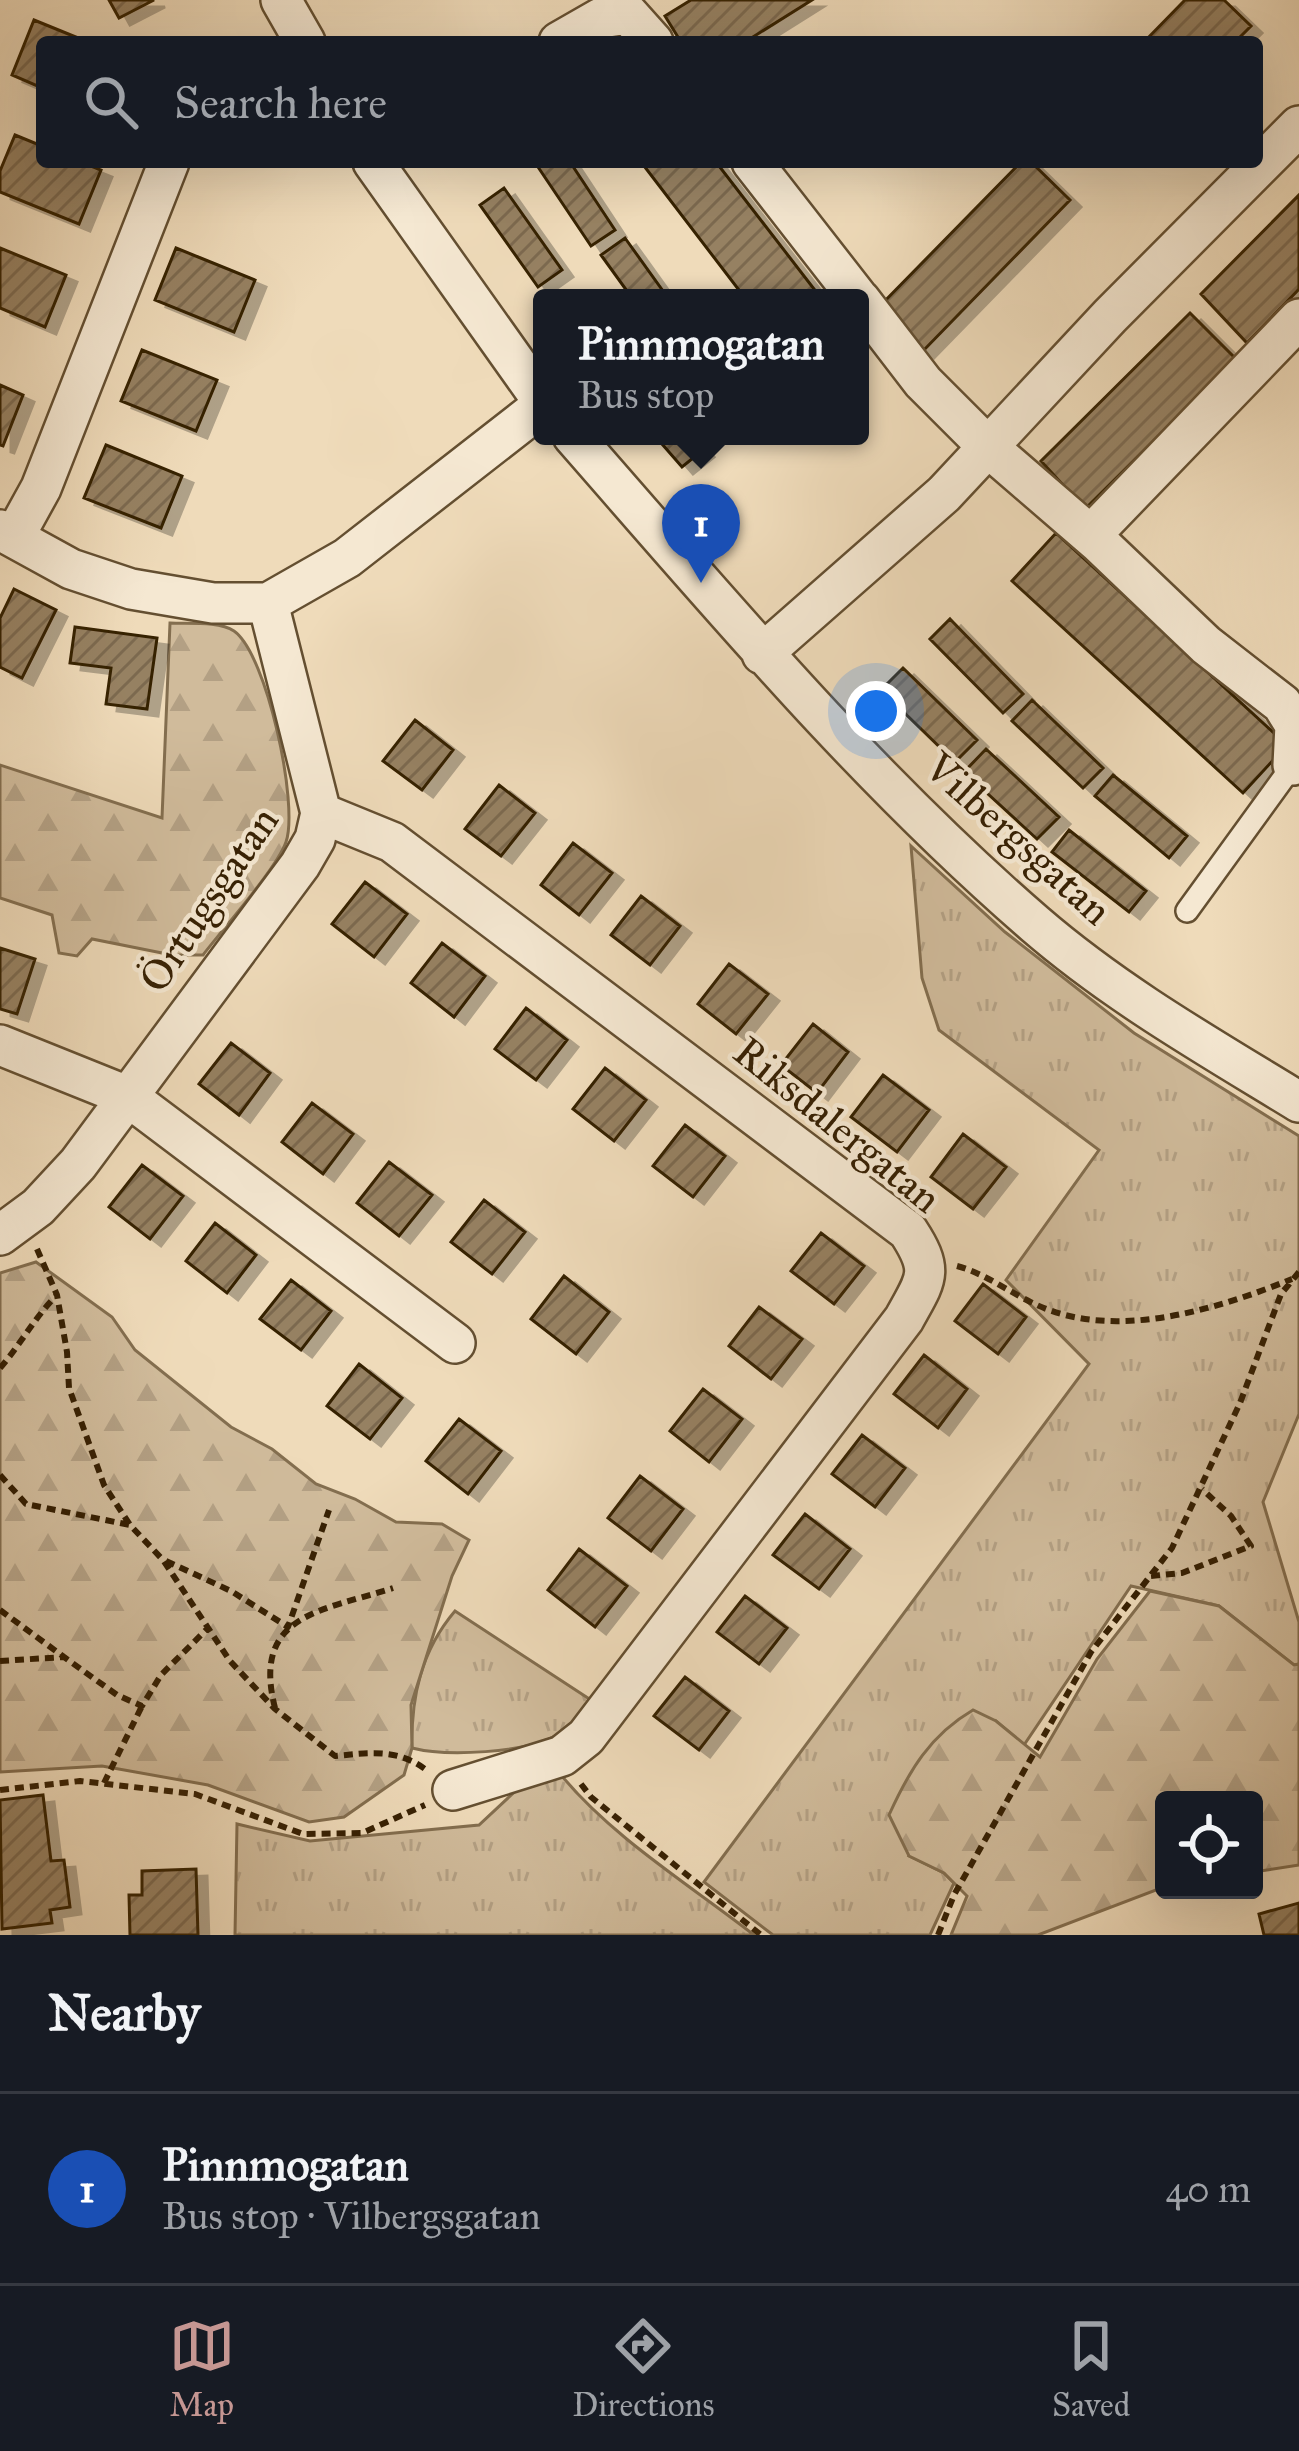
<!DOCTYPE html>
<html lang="en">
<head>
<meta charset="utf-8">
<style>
	:root { --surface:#171b24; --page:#20242c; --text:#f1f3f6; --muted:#9ea1a6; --line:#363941; --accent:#c59692 }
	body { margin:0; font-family:"IM FELL Great Primer",serif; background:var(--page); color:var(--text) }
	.controls { position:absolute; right:36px; bottom:36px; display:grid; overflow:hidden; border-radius:12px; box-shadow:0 12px 48px #0002 }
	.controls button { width:108px; height:108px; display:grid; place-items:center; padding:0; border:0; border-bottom:3px solid var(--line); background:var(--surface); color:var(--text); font:60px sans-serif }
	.you { position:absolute; left:876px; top:711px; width:42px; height:42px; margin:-30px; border:9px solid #fff; border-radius:50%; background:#1a73e8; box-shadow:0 0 0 18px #1a73e833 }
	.badge { display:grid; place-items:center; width:78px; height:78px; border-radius:50%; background:var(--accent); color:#fff; font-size:39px; font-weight:700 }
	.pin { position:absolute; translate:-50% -99px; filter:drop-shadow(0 3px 6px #0008) }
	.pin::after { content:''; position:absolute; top:63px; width:42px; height:36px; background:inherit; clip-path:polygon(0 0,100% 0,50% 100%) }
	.popup { position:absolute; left:533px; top:289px; width:336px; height:156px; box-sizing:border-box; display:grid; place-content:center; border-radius:12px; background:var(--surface); filter:drop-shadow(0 3px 9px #0005); font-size:39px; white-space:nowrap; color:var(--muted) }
	.popup b { font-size:45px; color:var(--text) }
	.popup::after { content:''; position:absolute; left:50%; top:100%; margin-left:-24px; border:24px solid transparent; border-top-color:var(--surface) }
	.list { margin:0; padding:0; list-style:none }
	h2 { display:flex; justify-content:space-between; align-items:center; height:156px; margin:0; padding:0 48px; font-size:51px }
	h2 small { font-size:39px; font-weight:400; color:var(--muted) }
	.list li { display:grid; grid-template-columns:78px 1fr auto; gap:36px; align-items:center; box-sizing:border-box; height:192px; padding:0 48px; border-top:3px solid var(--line) }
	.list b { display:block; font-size:45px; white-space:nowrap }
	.list p { margin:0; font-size:39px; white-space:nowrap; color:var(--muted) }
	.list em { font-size:39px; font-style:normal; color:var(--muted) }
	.icon { flex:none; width:66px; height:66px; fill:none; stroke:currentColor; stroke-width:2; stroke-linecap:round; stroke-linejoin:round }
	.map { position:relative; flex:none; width:1299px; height:1935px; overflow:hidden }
	.search { position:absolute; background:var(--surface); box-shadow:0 12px 48px #0002; left:36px; right:36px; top:36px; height:132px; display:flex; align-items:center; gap:30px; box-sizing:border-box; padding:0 42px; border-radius:12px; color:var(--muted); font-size:45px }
	.sheet { height:348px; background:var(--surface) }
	nav { display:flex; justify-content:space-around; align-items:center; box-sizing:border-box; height:168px; border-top:3px solid var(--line); background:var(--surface); font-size:33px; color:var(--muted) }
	nav a { display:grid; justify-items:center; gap:6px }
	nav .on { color:var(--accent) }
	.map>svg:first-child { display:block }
	.grass { fill:url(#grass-tufts); stroke:#836e4f; stroke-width:3 }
	.forest { fill:url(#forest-firs); stroke:#836e4f; stroke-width:3 }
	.building { fill:url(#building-hatch); stroke:#362003; stroke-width:3; filter:url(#shadow) }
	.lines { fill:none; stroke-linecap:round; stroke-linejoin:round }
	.lane-casing { stroke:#644f31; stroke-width:26 }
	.street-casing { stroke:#644f31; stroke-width:44 }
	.path { stroke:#362003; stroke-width:6; stroke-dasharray:9 6; stroke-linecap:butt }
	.lane { stroke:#f5e8d2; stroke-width:21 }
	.street { stroke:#f5e8d2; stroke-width:39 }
	.labels { text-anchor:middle; stroke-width:9; stroke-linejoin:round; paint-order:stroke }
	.street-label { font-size:42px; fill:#362003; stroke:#f5e8d2 }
</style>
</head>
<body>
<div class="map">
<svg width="1299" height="1935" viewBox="0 0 1299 1935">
	<defs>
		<pattern id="grass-tufts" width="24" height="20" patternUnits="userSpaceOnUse" patternTransform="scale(3)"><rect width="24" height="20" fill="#d0bb9b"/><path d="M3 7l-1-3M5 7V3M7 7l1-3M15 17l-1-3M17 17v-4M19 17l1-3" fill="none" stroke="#b3a084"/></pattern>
		<pattern id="forest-firs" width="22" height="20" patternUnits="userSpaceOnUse" patternTransform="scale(3)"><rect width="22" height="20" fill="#d0bb9b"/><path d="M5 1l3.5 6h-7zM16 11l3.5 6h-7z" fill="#b3a084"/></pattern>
		<pattern id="building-hatch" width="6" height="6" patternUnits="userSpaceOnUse" patternTransform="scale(3)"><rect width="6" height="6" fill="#968162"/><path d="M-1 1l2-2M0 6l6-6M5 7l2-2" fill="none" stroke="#7b694f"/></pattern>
		<filter id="shadow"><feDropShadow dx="11" dy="7" stdDeviation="0" flood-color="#0004"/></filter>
	</defs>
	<rect width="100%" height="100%" fill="#efdbba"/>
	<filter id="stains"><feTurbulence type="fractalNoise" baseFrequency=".00167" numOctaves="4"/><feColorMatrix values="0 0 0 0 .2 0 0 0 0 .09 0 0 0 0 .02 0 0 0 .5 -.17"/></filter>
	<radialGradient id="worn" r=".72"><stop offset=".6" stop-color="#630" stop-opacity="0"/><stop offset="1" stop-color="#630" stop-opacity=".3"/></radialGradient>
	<!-- grass -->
	<path class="grass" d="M911,846L1005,932L1134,1033L1299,1136V1414L1263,1502L1299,1622V1664L1294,1665L1219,1606L1131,1586L1024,1745L996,1721L909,1856L944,1873L954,1883L930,1935H773L704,1882L1089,1364L1006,1280L1099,1150L939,1030L922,978Z
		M455,1611L594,1702C583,1713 571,1728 557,1735C525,1753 447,1757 412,1748C411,1697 421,1651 455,1611Z
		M561,1775C613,1838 690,1885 754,1935H235L237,1824L310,1841L479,1825L523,1784Z"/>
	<!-- forest -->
	<path class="forest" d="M170,623C189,624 219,621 234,631C267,654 299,805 286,842C277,868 222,930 203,955H172L92,939L77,956L59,953L52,915L0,898V765L162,818Z
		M36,1262L112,1317L135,1350L231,1427L272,1449L316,1484L355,1499L396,1522L442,1524L469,1540L452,1576L411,1705L412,1748L404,1775L344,1817L309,1822L208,1785L102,1766L0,1772V1273Z
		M1150,1591L1219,1606L1294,1665L1299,1664V1865L1254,1872V1800H1164V1887L1038,1935H951L967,1896L944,1873L909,1856L889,1815C909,1771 930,1735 973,1710L996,1721L1040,1757L1097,1659Z"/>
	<!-- building -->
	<path class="building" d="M109,0H154L119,18Z
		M691,0H812L745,42H681L665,16Z
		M1185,0H1224L1251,26L1235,42H1144Z
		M34,20L88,42H42V88L12,75Z
		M15,135L42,146V162H81L101,170L79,224L0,192V171Z
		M539,162H570L615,230L591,246L536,164Z
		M641,162H716L821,298H745Z
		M1021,162H1031L1070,200L923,351L878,308Z
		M504,188L562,270L538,287L480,205Z
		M1299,195V289L1247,343L1201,294Z
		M625,238L668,298H632L601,255Z
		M0,248L66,275L45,327L0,308Z
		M176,248L255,280L234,332L155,300Z
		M1190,313L1236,359L1085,509L1041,461Z
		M142,350L217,380L196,431L121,401Z
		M0,385L23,395L3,446L0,445Z
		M655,436H691L703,450L682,467Z
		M106,445L182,476L161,528L84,498Z
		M1056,533L1287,745L1243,793L1012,581Z
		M14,589L56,610L22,678L0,667V618Z
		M950,619L1023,694L1003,713L930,639Z
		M75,627L157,638L147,709L106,704L111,668L70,663Z
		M903,668L977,740L955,762L881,690Z
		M1032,700L1103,768L1083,788L1012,721Z
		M415,720L453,750L422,790L383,761Z
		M986,749L1059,817L1037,839L964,772Z
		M1113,775L1187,836L1169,858L1095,796Z
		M499,785L535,813L501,856L465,829Z
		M1069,830L1146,891L1129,912L1052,852Z
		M573,843L612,873L579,915L541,885Z
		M365,882L407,914L374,957L332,924Z
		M641,896L680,926L650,965L611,935Z
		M442,943L485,976L454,1017L411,983Z
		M0,948L35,959L17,1014L0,1009Z
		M729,964L768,994L736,1034L698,1004Z
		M526,1008L567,1040L536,1080L495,1049Z
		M813,1024L848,1052L817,1093L781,1065Z
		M231,1043L270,1073L239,1115L199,1084Z
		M605,1068L646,1100L614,1141L573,1109Z
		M883,1075L929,1110L897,1152L851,1117Z
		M312,1103L353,1134L323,1174L282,1142Z
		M685,1125L725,1156L693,1197L653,1166Z
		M963,1134L1006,1167L973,1209L931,1177Z
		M389,1162L432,1195L399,1236L357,1203Z
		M142,1165L183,1196L150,1239L109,1207Z
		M484,1200L525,1232L492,1274L451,1242Z
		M215,1223L256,1255L227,1293L186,1261Z
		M821,1233L864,1266L834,1304L791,1271Z
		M564,1276L609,1312L576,1354L531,1319Z
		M291,1280L331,1311L301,1350L260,1319Z
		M983,1284L1026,1317L998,1354L955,1321Z
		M759,1307L802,1339L771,1379L729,1346Z
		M924,1355L967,1389L938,1428L894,1394Z
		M359,1364L402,1398L370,1439L327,1406Z
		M703,1389L742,1419L709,1462L670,1431Z
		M459,1419L501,1451L468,1494L426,1461Z
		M862,1435L905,1468L875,1507L832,1474Z
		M640,1476L683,1509L651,1551L608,1518Z
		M805,1514L850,1549L819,1589L773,1555Z
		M579,1549L627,1586L595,1627L548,1590Z
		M745,1596L787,1628L759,1664L717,1632Z
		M685,1677L729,1711L699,1750L654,1716Z
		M43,1795L51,1861L64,1860L70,1907L50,1910L52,1923L2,1929L0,1800Z
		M196,1869L198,1935H130L129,1895H142V1871Z
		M1299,1903V1935H1264L1259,1914Z"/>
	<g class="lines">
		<!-- lane casing -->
		<g class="lane-casing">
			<path id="lane" d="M1187,911L1293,765"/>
		</g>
		<!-- street casing -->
		<g class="street-casing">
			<path id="street" d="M281,0L305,42
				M559,42L601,18L628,14L653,42
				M373,162L542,400
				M752,162L858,298
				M860,300L923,382L988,447L1098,542L1206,645L1282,704L1295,725L1293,765
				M573,436C721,605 865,777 1035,924C1116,994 1209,1047 1299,1102
				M0,530L71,569L131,589L213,603H268L347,558L542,406
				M1091,535L1299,319
				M14,537L41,488L169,162
				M762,654L944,494L1110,316L1299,126
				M321,813L392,842L908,1231C935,1272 926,1279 904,1319L586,1737L562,1756L453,1790
				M0,1045L127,1096L455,1343
				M0,1235L38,1207L78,1164L300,865L315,839L321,813L268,603"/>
		</g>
		<!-- path -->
		<path class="path" d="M37,1249L57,1295L67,1352L69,1388L104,1485L130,1525L163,1560L230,1661L275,1709L335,1756C368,1753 396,1748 425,1769
			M957,1266C990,1275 1016,1298 1049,1310C1125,1338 1220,1308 1292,1279
			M0,1368C21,1344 34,1318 57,1295
			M0,1475L26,1504L130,1525
			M166,1561L231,1591L288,1627L329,1510
			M1151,1576L1182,1573L1251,1546L1231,1516L1202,1489
			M0,1610L64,1657
			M0,1661L64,1657L117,1695L142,1706L161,1675L208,1628
			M275,1708C251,1614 322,1611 393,1588
			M104,1783L142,1706
			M581,1784L591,1797L761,1935
			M0,1790L80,1781L195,1794L303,1834L362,1833L425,1805
			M938,1935L954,1895L1091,1652L1172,1548L1240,1403L1281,1294L1299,1272"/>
		<!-- lane -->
		<use href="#lane" class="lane"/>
		<!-- street -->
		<use href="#street" class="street"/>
	</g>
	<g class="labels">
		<!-- street labels -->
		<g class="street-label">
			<text transform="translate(1019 838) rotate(42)" y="15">Vilbergsgatan</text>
			<text transform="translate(208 899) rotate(-56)" y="15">Örtugsgatan</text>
			<text transform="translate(838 1124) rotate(39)" y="15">Riksdalergatan</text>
		</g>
	</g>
	<rect width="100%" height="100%" filter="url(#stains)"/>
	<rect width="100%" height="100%" fill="url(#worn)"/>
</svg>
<div class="controls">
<button><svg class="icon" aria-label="locate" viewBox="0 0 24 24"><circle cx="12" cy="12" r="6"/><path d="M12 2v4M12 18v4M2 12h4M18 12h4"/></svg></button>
</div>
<div class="you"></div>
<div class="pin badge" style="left:701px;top:583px;background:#1a4fb4">1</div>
<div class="popup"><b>Pinnmogatan</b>Bus stop</div>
<div class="search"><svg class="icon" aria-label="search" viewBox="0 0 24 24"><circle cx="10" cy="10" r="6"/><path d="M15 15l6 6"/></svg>Search here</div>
</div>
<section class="sheet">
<h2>Nearby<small></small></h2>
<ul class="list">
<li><span class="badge" style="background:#1a4fb4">1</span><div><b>Pinnmogatan</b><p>Bus stop · Vilbergsgatan</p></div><em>40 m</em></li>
</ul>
</section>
<nav>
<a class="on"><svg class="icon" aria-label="map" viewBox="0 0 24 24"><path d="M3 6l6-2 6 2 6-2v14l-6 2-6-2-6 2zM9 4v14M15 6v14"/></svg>Map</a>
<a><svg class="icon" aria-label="directions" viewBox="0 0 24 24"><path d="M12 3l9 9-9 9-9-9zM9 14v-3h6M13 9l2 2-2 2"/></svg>Directions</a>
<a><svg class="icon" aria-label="saved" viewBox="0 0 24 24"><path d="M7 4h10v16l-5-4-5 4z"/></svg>Saved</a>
</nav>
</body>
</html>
